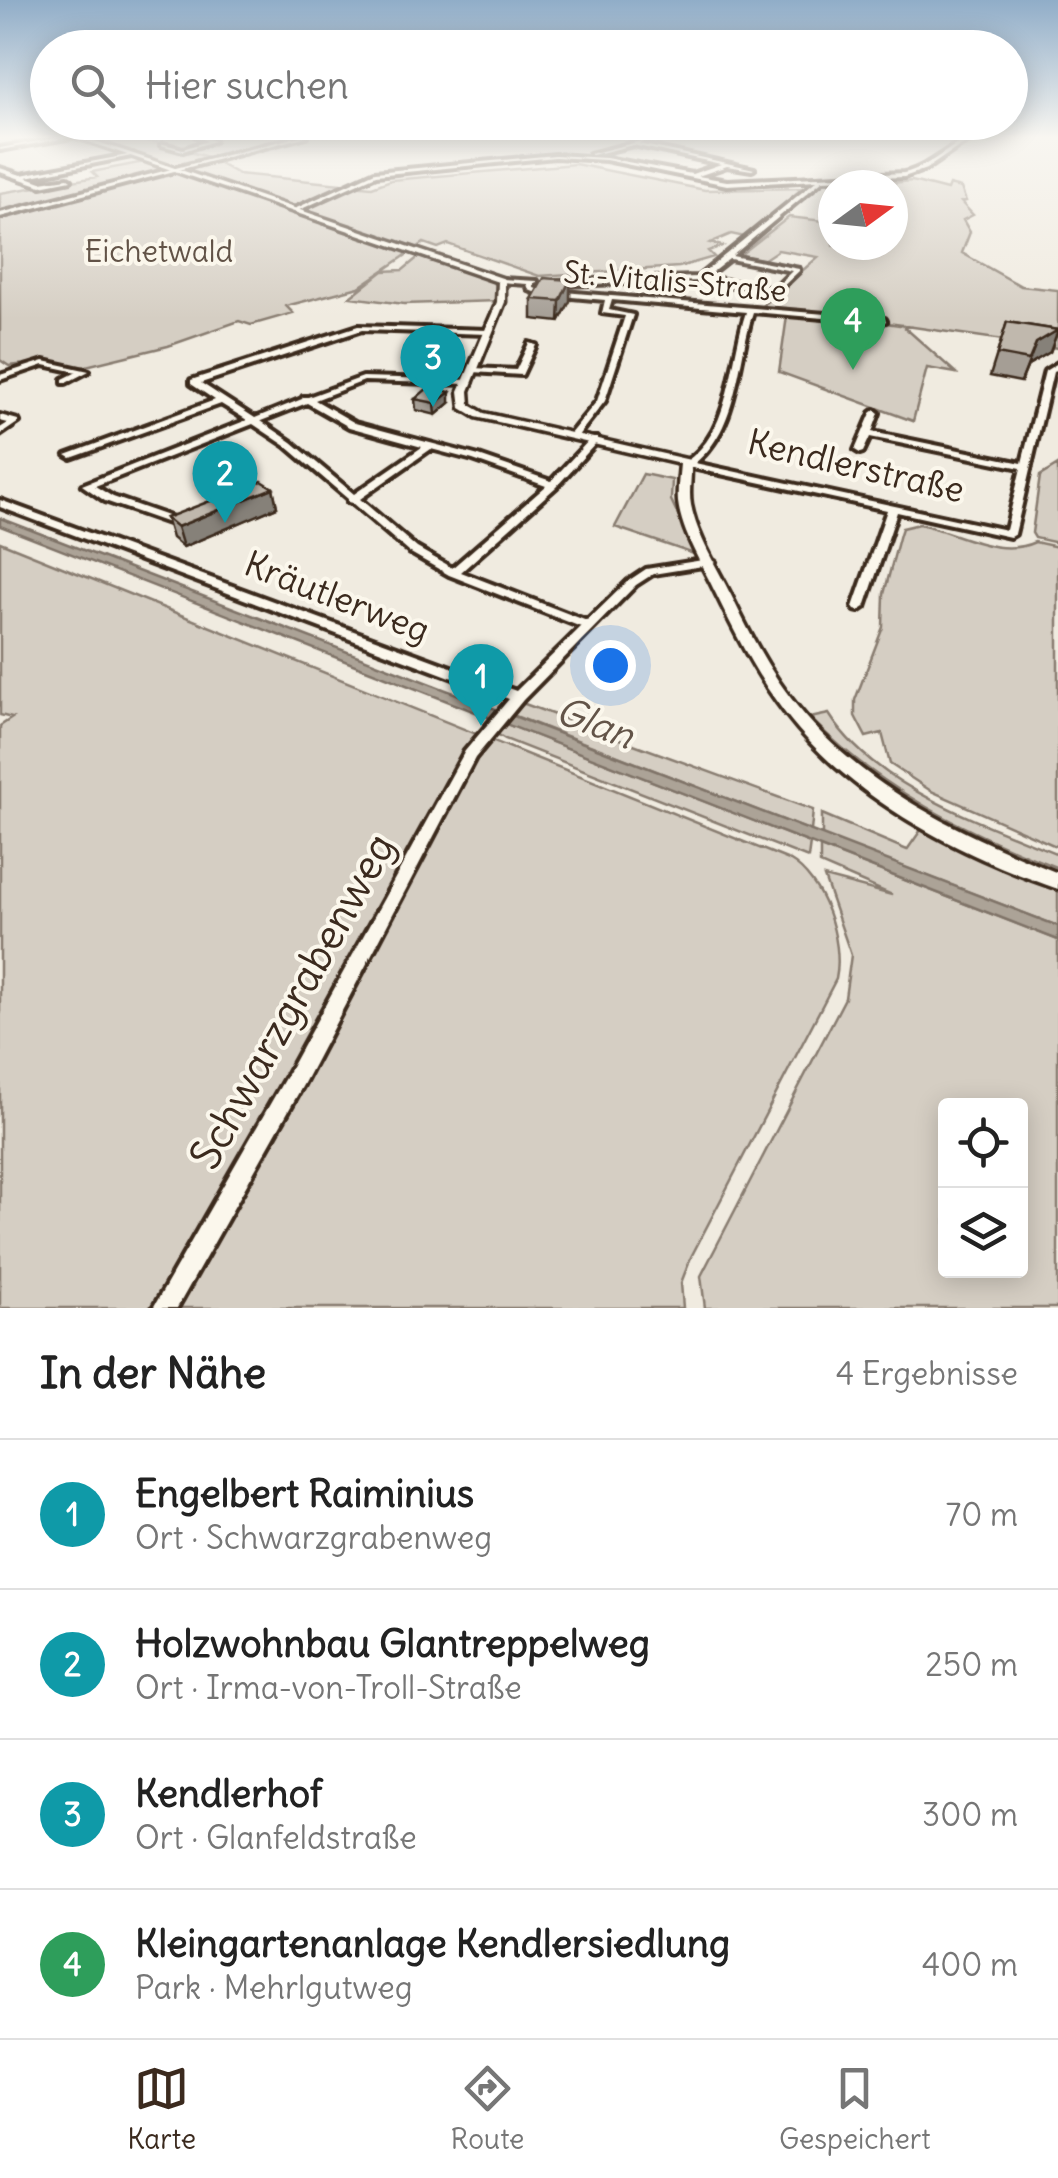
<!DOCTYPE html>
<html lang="de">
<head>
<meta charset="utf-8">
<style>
	:root { --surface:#fff; --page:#f2f2f2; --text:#222; --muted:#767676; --line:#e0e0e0; --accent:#3b2a1e }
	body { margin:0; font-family:Delius,sans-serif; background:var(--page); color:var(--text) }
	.controls { position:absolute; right:30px; bottom:30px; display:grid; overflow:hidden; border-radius:10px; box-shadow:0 5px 25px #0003 }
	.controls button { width:90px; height:90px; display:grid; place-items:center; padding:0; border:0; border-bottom:2px solid var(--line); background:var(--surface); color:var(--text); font:50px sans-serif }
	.compass { position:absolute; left:818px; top:170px; width:90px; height:90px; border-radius:50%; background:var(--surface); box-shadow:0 5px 25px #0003; rotate:75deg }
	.you { position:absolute; left:610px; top:665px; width:35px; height:35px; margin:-25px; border:8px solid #fff; border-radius:50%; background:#1a73e8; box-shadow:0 0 0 15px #1a73e833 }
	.badge { display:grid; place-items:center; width:65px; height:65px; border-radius:50%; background:var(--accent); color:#fff; font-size:32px; font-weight:700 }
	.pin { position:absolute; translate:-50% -82px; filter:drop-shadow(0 2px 5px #0008) }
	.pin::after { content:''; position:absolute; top:52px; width:35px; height:30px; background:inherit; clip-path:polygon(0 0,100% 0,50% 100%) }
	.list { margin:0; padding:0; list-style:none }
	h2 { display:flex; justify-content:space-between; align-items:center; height:130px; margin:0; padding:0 40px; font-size:42px }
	h2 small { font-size:32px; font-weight:400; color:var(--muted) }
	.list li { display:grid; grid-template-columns:65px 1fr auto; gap:30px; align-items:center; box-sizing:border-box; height:150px; padding:0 40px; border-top:2px solid var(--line) }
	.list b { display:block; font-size:38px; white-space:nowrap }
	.list p { margin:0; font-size:32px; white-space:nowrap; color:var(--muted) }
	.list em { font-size:32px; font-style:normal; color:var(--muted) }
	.icon { flex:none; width:55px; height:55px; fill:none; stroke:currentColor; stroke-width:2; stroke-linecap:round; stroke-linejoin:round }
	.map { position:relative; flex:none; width:1058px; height:1308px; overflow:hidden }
	.search { position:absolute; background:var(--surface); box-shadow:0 5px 25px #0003; left:30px; right:30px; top:30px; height:110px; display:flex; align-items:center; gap:25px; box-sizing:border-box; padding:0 35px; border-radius:55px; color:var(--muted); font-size:38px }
	.sheet { height:730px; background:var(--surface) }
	nav { display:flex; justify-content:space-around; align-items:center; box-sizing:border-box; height:140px; border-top:2px solid var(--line); background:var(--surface); font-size:28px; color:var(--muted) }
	nav a { display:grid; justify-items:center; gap:5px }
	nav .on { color:var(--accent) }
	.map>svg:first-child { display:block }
	.green { fill:#d5cec3; stroke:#887c70; stroke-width:2.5; fill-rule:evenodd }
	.water { fill:#aca397; stroke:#7f7367; stroke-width:2.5 }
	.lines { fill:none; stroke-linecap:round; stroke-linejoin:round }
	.minor-casing { stroke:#3b2a1e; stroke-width:8 }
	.tertiary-casing { stroke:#3b2a1e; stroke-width:7 }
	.minor { fill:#fbf7ec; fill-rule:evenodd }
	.tertiary { fill:#fbf7ec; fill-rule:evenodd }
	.wall { fill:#a59e95; stroke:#3b2a1e; stroke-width:2.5 }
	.shaded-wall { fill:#868179; stroke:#3b2a1e; stroke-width:2.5 }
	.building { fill:#c0b8ad; stroke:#3b2a1e; stroke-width:2.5 }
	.labels { text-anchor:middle; stroke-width:8; stroke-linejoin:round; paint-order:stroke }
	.far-park-label { font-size:30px; fill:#625347; stroke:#fbf7ec }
	.far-street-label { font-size:30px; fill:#3b2a1e; stroke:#fbf7ec }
	.street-label { font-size:35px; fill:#3b2a1e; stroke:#fbf7ec }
	.water-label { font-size:38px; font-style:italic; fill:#635448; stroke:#fbf7ec }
	.near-street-label { font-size:42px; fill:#3b2a1e; stroke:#fbf7ec }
</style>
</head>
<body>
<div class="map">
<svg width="1058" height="1308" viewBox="0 0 1058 1308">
	<rect width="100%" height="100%" fill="#f0ebe0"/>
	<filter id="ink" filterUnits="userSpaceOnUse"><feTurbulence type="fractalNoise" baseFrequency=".01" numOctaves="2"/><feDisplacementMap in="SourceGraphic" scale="20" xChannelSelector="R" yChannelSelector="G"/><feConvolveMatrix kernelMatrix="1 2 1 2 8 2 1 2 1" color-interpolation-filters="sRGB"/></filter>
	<g filter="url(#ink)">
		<!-- green -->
		<path class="green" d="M80,136L154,142L208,157L238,174L372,187L391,180L575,164L705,190L808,188L749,238L731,234L710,243L722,246L708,251L714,257L679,267L539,276L448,244L438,248L424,243L359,287L286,306L293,313L251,325L239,321L168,346L82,367L43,362L9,366L0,360V193L97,177L92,172L150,161Z
			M912,181L947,190L949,185L961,188L966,201L961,202L973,215L963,220L970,232L962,253L1021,286L1058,290V348L865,320L902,325L956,373L927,368L913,421L779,372L787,316L828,318L756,311L818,257L778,250L763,260L740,255L789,217L833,222V245H893V185H868Z
			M421,255L490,279L496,284V301L404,304L350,297L383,271L403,270Z
			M1058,465V543L1035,538L1032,533L1040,476Z
			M643,474L672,480L671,500L697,555L615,527Z
			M919,524C958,532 998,559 1035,542L1058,547V847L931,791L890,764L882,733L866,737L855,716V700L883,627L884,594L900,534L902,528Z
			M0,542L789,860C823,879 844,941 836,979L691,1257L681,1283L683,1308H0V726L12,718L0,715Z
			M522,703L813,810L811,831L510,714Z
			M829,714C876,788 980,822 1058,854V868C965,832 881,790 810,718Z
			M504,723L810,843L808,858L505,739L497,734Z
			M822,814L907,850L923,827L1058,888V926L822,836Z
			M820,847L1058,940V1308H705L701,1276L845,998L851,955L824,877L892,895L820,864ZM946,1106H1020V1270H946Z"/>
		<!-- water -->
		<path class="water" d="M0,518L1058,926V940L0,526Z"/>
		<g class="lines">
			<!-- minor casing -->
			<g class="minor-casing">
				<path id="minor" d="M67,136H77L0,150V148Z
					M196,136H202L214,141L183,151L161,145L163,144L183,149L207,141Z
					M300,136H307L0,217V213Z
					M973,136H979L960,146L926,169L904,177L823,180L732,256L799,269V271L776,293L701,281L555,285L552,283L555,281L698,277L817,180L727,185L606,160L555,157L376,175L297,211L292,210L375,172L555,155L606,158L692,174L721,164L633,145L592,155L590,154L641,141L643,142L639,144L754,169L752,170L727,166L698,176L727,181L904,173C930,167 948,146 973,136ZM729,259H730L792,271L774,289L706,277Z
					M133,154L131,156L27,177L41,182L68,178L71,180L41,186L0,172V168L21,175Z
					M502,279L537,281V283L534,284V288L540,290L885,319L886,321L882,323L753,312C737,362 739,428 695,463L1006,530L1021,468L870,437L863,452L860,453L855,450L871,413L875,410L879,413L872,432L1022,463L1045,371L1058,363V369L1053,372L1015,534L1010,537L897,512L865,607L859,611L855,610L853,607L887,510L688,467L683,464C689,459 696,454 701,448C731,416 732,352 746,312L612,300L609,310L633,315L605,401L577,437L574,438L569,435L597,401L625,316L602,313L605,300L539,294L529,290L527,284L500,282V280Z
					M358,326L488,330L492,332L488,334L362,330L201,383L255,418L302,399L303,397H308L363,377L471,380L472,382L468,384L364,381L315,400L355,423L479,456L551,481L591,438H597V442L556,487L461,572L587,621L628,581L646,569L709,559L715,562L709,565L653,574L636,585L523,700L475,758L303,1085L177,1308H153L289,1071L465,751L509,699L0,507V500L516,691L581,627L449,575L409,552L352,503L348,502V499L286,446L253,424L95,486L113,497L179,520V524H171L105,501L82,485L247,420L221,404L74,457L71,458L66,455L215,400L191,384V380ZM307,403L349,427L422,447L354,494L292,442L261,421ZM431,449L473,460L546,486L452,568L417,548L360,499Z
					M529,343L536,345L522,375L473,372L469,370L473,368L516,370Z
					M44,361L89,371L66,383H63V379L77,372L44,365L0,380V375Z
					M0,415L18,420L19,422L0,435V428L8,423L0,421Z"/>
			</g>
			<!-- tertiary casing -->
			<g class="tertiary-casing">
				<path id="tertiary" d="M72,136H80L505,279V302L469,391L470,405L484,413L690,460C693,474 688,490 691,505C697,536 717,567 731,595C750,634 770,673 797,706C864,789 962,834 1058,873V889C957,854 851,799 785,713C757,677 736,635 716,594C703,566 682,534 678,502C677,490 679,476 680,464L476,417L461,408L459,391L497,302L498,282Z"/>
			</g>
			<!-- minor -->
			<use href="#minor" class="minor"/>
			<!-- tertiary -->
			<use href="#tertiary" class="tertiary"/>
		</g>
		<!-- wall -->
		<path class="wall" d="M570,280V301L559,322L532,319V299Z
			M1007,322L1058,330L1050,352L1028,365L1021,382L990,376Z
			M415,399L450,403L436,415L416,410Z
			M273,488L277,507L183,547L172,538L166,518Z"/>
		<!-- shaded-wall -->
		<path class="shaded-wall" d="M570,280V301L559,322L560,301Z
			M1058,330L1050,352L1028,365L1021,382L1036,343Z
			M450,392V403L436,415L435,403Z
			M273,488L277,507L183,547L177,527Z"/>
		<!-- building -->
		<path class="building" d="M544,278L570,280L560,301L532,299Z
			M1007,322L1058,330L1036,343L1029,360L997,354Z
			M429,387L450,392L435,403L415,399Z
			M262,481L273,488L177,527L166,518Z"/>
	</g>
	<!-- sky -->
	<linearGradient id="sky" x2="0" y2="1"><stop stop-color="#90adc8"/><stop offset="0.43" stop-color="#f8f6f1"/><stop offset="1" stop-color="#f8f6f1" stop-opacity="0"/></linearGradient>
	<rect width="1058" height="319" fill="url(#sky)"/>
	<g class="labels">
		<!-- far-park labels -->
		<g class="far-park-label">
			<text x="159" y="262">Eichetwald</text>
		</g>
		<!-- far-street labels -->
		<g class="far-street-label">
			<text transform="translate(675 282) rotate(5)" y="10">St.-Vitalis-Straße</text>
		</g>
		<!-- street labels -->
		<g class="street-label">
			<text transform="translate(856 466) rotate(13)" y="12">Kendlerstraße</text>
			<text transform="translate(337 597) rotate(21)" y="12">Kräutlerweg</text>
		</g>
		<!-- water labels -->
		<g class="water-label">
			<text transform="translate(595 723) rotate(21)" y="13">Glan</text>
		</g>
		<!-- near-street labels -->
		<g class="near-street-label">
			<text transform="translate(292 1001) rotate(-61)" y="15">Schwarzgrabenweg</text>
		</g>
	</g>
</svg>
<div class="controls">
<button><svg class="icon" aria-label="locate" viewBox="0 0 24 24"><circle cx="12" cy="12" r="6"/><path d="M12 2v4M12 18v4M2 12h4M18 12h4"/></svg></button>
<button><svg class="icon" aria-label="layers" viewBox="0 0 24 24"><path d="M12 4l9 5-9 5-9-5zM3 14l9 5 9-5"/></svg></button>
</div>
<svg class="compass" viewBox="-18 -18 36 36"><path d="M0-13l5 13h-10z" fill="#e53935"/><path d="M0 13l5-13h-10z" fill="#767676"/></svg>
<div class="you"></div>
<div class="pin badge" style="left:481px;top:726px;background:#0f9aa8">1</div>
<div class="pin badge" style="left:225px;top:523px;background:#0f9aa8">2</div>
<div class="pin badge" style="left:433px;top:407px;background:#0f9aa8">3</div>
<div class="pin badge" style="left:853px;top:370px;background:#2e9e5b">4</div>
<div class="search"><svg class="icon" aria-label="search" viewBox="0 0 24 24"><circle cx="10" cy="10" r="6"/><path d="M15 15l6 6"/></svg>Hier suchen</div>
</div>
<section class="sheet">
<h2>In der Nähe<small>4 Ergebnisse</small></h2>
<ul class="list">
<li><span class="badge" style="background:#0f9aa8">1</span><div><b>Engelbert Raiminius</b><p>Ort · Schwarzgrabenweg</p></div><em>70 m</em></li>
<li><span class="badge" style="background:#0f9aa8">2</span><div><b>Holzwohnbau Glantreppelweg</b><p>Ort · Irma-von-Troll-Straße</p></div><em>250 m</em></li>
<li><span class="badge" style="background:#0f9aa8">3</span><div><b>Kendlerhof</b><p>Ort · Glanfeldstraße</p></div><em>300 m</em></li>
<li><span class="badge" style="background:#2e9e5b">4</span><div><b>Kleingartenanlage Kendlersiedlung</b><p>Park · Mehrlgutweg</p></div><em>400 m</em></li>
</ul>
</section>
<nav>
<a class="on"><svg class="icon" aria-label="map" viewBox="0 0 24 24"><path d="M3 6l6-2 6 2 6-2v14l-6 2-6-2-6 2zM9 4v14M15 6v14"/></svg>Karte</a>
<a><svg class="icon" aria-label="directions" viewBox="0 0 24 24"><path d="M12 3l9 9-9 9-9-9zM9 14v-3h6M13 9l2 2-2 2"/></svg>Route</a>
<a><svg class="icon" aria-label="saved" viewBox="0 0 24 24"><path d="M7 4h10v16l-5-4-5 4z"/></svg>Gespeichert</a>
</nav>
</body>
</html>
